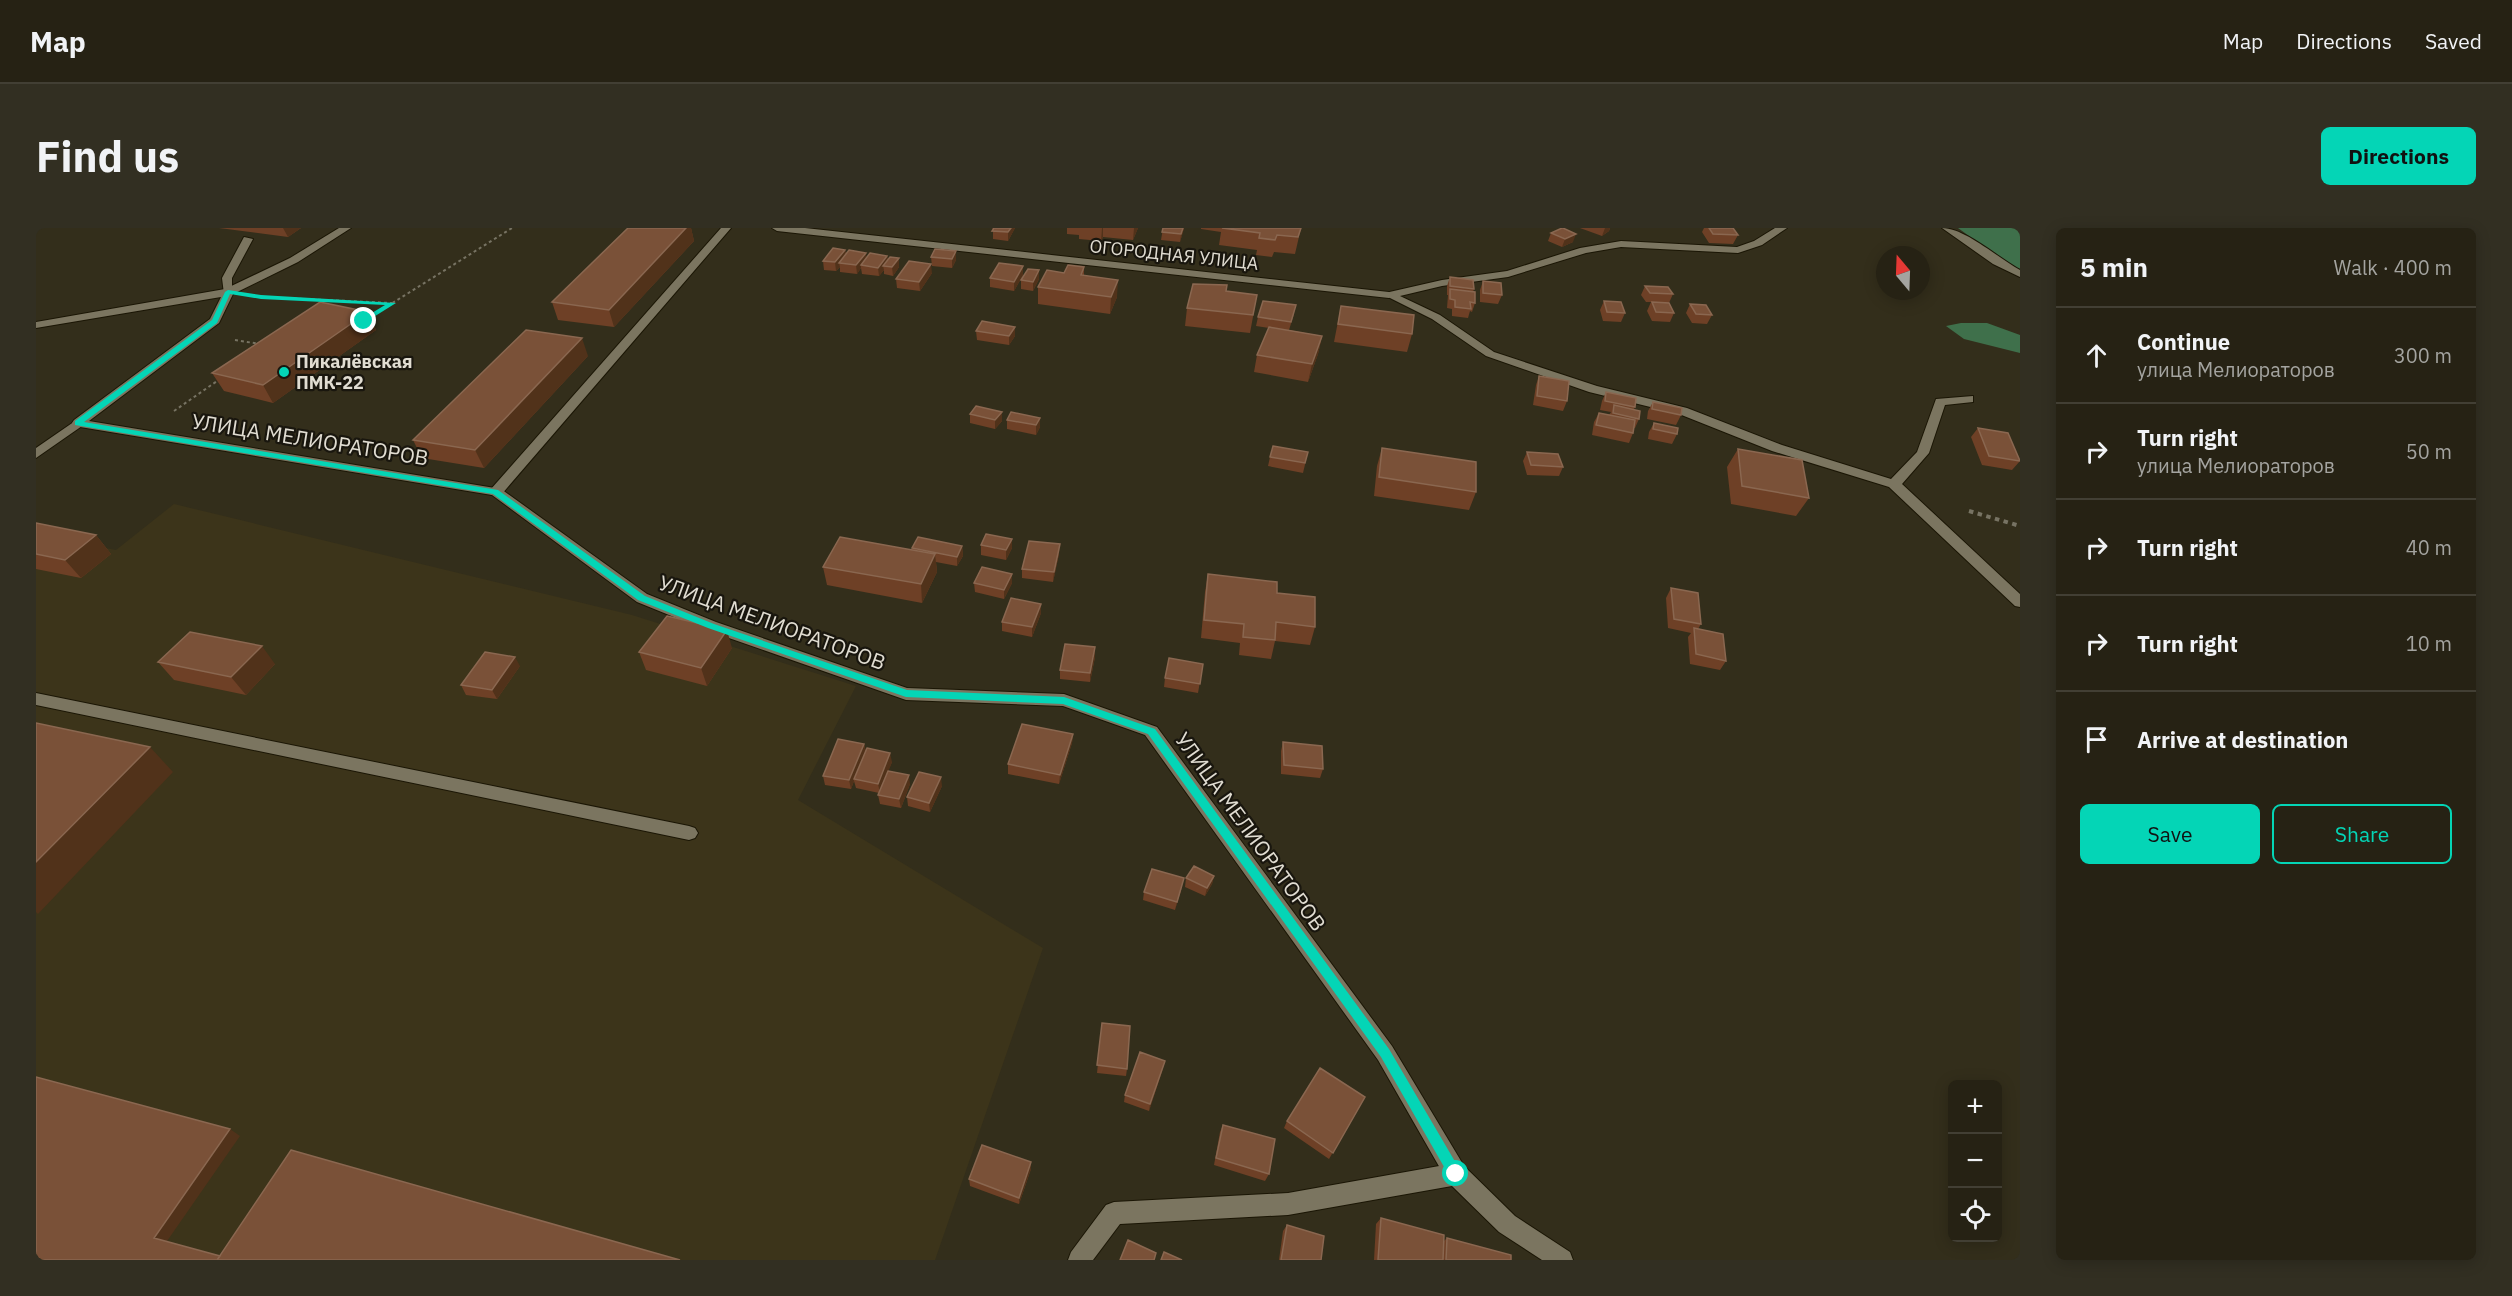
<!DOCTYPE html>
<html lang="en">
<head>
<meta charset="utf-8">
<style>
	:root { --surface:#262214; --page:#322f22; --text:#f1f3f6; --muted:#a4a4a0; --line:#423f34; --accent:#04d5b6 }
	body { margin:0; font-family:"IBM Plex Sans",sans-serif; background:var(--page); color:var(--text) }
	.controls { position:absolute; right:18px; bottom:18px; display:grid; overflow:hidden; border-radius:9px; box-shadow:0 3px 15px #0003 }
	.controls button { width:54px; height:54px; display:grid; place-items:center; padding:0; border:0; border-bottom:2px solid var(--line); background:var(--surface); color:var(--text); font:30px sans-serif }
	.compass { position:absolute; left:1840px; top:18px; width:54px; height:54px; border-radius:50%; background:var(--surface); box-shadow:0 3px 15px #0003; rotate:341deg }
	.stop { position:absolute; width:18px; height:18px; margin:-14px; border:4px solid #04d5b6; border-radius:50%; background:#fff }
	.stop.end { background:#04d5b6; border-color:#fff; box-shadow:0 2px 6px #0008 }
	.list { margin:0; padding:0; list-style:none }
	h2 { display:flex; justify-content:space-between; align-items:center; height:78px; margin:0; padding:0 24px; font-size:26px }
	h2 small { font-size:20px; font-weight:400; color:var(--muted) }
	.list li { display:grid; grid-template-columns:39px 1fr auto; gap:18px; align-items:center; box-sizing:border-box; height:96px; padding:0 24px; border-top:2px solid var(--line) }
	.list b { display:block; font-size:22px; white-space:nowrap }
	.list p { margin:0; font-size:20px; white-space:nowrap; color:var(--muted) }
	.list em { font-size:20px; font-style:normal; color:var(--muted) }
	.actions { display:flex; gap:12px; padding:18px 24px }
	.actions a { flex:1; padding:14px 0; border:2px solid var(--accent); border-radius:9px; text-align:center; font-size:21px; color:var(--accent) }
	.actions .main { background:var(--accent); color:#111 }
	.icon { flex:none; width:33px; height:33px; fill:none; stroke:currentColor; stroke-width:2; stroke-linecap:round; stroke-linejoin:round }
	.map { position:relative; flex:none; width:1984px; height:1032px; overflow:hidden; border-radius:9px }
	header { display:flex; align-items:center; gap:36px; box-sizing:border-box; height:84px; padding:0 30px; background:var(--surface); border-bottom:2px solid var(--line) }
	header strong { font-size:28px }
	nav { display:flex; gap:33px; margin-inline-start:auto; font-size:21px }
	.intro { display:flex; align-items:center; justify-content:space-between; box-sizing:border-box; height:144px; padding:0 36px }
	h1 { margin:0; font-size:42px }
	.button { padding:15px 27px; border-radius:9px; background:var(--accent); color:#111; font-size:21px; font-weight:700 }
	main { display:flex; gap:36px; padding:0 36px }
	aside { flex:1; background:var(--surface); border-radius:9px; box-shadow:0 3px 15px #0003 }
	.map>svg:first-child { display:block }
	.built { fill:#3c341a }
	.forest { fill:#3f704b }
	.lines { fill:none; stroke-linecap:round; stroke-linejoin:round }
	.service-casing { stroke:#1b1605; stroke-width:2 }
	.minor-casing { stroke:#1b1605; stroke-width:2 }
	.path-far1 { stroke:#777363; stroke-width:2; stroke-dasharray:3 3; stroke-linecap:butt }
	.path { stroke:#777363; stroke-width:4; stroke-dasharray:4.5 4.5; stroke-linecap:butt }
	.service { fill:#7b7560; fill-rule:evenodd }
	.minor { fill:#7b7560; fill-rule:evenodd }
	.wall { fill:#6e4026 }
	.shaded-wall { fill:#51321a }
	.building { fill:#7a5138; stroke:#8a6750; stroke-width:1.5 }
	.route { fill:#04d5b6 }
	.poi-dot { fill:#04d5b6; stroke:#19160e; stroke-width:2 }
	.labels { text-anchor:middle; stroke-width:4.5; stroke-linejoin:round; paint-order:stroke }
	.far-street-label { font-size:18px; fill:#e1ddd2; stroke:#19160e }
	.far-poi-label { font-size:18px; font-weight:bold; fill:#e1ddd2; stroke:#19160e; text-anchor:start }
	.street-label { font-size:21px; fill:#e1ddd2; stroke:#19160e }
</style>
</head>
<body>
<header>
<strong>Map</strong>
<nav><a>Map</a><a>Directions</a><a>Saved</a></nav>
</header>
<div class="intro"><h1>Find us</h1><a class="button">Directions</a></div>
<main>
<div class="map">
<svg width="1984" height="1032" viewBox="0 0 1984 1032">
	<rect width="100%" height="100%" fill="#332e1b"/>
	<!-- built -->
	<path class="built" d="M138,276L596,387L820,458L762,572L1007,720L899,1032H0V307L80,322Z"/>
	<!-- forest -->
	<path class="forest" d="M1922,0H1984V45Z
		M1925,95H1951L1984,107V125L1928,111L1910,98Z"/>
	<g class="lines">
		<!-- service casing -->
		<g class="service-casing">
			<path id="service" d="M685,0H695L465,267H455L453,264L455,261Z
				M1739,0H1751L1726,17L1702,25L1585,19L1550,25L1472,49L1406,58L1364,68L1404,87L1458,124L1561,158L1651,180L1746,217L1855,251L1881,224L1900,171L1937,168V174L1909,177L1893,225L1866,256L1984,366V379L1979,378L1853,259L1736,223L1643,186L1553,164L1450,128L1396,91L1348,67L1349,65L1406,52L1471,43L1544,20L1585,13L1701,19L1718,13Z
				M1906,0C1929,0 1962,30 1984,42V49L1957,36Z
				M208,9L217,11L196,50V66H188L186,50Z
				M42,191L48,195L46,198L0,230V220Z
				M0,465L653,598L659,600L662,605L659,610L653,612L0,477Z
				M1420,935L1428,938L1479,988L1534,1024L1537,1032H1506L1463,1004L1416,958L1252,987L1084,996L1057,1032H1032L1035,1024L1070,977L1078,974L1252,965Z"/>
		</g>
		<!-- minor casing -->
		<g class="minor-casing">
			<path id="minor" d="M303,0H315L262,34L197,66L183,95L53,193L465,261L611,366L680,394L871,460L1028,466L1121,499L1356,818L1428,938L1431,946L1428,954L1420,957L1412,954L1342,832L1109,507L1027,478L870,472L670,402L601,374L456,267L38,198L36,195L38,192L174,91L185,69L0,100V94L189,61L254,30Z
				M736,0H769L1353,64L1358,67L1353,70L741,3Z"/>
		</g>
		<!-- path-far1 -->
		<path class="path-far1" d="M246,70L356,75
			M331,91L476,0
			M199,112L224,116
			M138,183L184,151"/>
		<!-- path -->
		<path class="path" d="M1933,283L1984,298"/>
		<!-- service -->
		<use href="#service" class="service"/>
		<!-- minor -->
		<use href="#minor" class="minor"/>
	</g>
	<!-- wall -->
	<path class="wall" d="M183,0H265L252,9Z
		M592,0H655L658,13L578,99L522,92L516,74Z
		M956,0H979L972,13L957,11V1Z
		M1031,0H1102L1097,12L1067,9L1065,13L1043,11V7L1031,6Z
		M1127,0H1148L1144,14L1125,12Z
		M1165,0H1265L1259,26L1238,24L1236,29L1220,27L1221,22L1183,17L1185,4L1165,1Z
		M1544,0H1574L1573,3L1566,8Z
		M1668,0H1697L1702,7L1697,16L1673,15L1666,4Z
		M1515,5L1537,14L1526,19L1512,13Z
		M809,22L810,26L831,30L851,28L852,32L863,30V39L857,48L848,46V42L843,48L826,46L825,40L821,46L804,44V39L800,43L788,42L787,33Z
		M920,23V32L916,40L896,38L895,29Z
		M1048,39V47L1081,69L1074,86L1002,76V59L1028,45Z
		M1003,42V51L997,63L985,61V52Z
		M896,45L884,63L861,60L860,51Z
		M987,47L978,63L954,59V50Z
		M1414,49L1438,61L1437,64L1439,75L1436,84L1434,83L1432,90L1416,88V81L1411,80L1412,67H1411V58Z
		M1447,53L1466,67L1462,76L1444,74V62Z
		M1191,57L1190,63L1221,67L1214,105L1149,98L1151,80Z
		M1609,58L1637,66L1633,75L1638,85L1634,94L1616,93L1611,83L1615,74H1610L1605,67Z
		M1568,73L1589,85L1585,94L1567,93L1564,82Z
		M1654,76L1676,87L1671,96L1656,95L1650,85Z
		M1305,78L1376,106L1371,124L1298,114Z
		M332,84L340,102L237,175L188,163L176,145Z
		M1258,86L1253,102L1286,108L1282,126L1272,154L1218,144L1221,127L1233,100L1220,98L1222,89Z
		M940,103L979,108L973,117L941,112Z
		M552,128L448,240L386,230L377,212Z
		M1503,148L1531,173L1527,183L1497,177L1500,157Z
		M1570,164L1599,179L1598,181L1603,191L1599,200H1598L1597,205L1593,215L1556,207L1558,194L1563,185L1573,187L1575,184L1564,182L1566,173Z
		M1617,174L1645,187L1640,197L1611,191L1612,183Z
		M934,186L966,193L959,201L934,195Z
		M1004,190V199L1000,207L971,201V192Z
		M1618,195L1641,206L1636,216L1612,211L1613,204Z
		M1942,200L1984,233L1976,242L1946,237L1935,209Z
		M1346,220L1440,264L1433,282L1338,268L1341,238Z
		M1702,221L1773,270L1760,288L1695,276L1691,239Z
		M1272,224L1267,245L1232,238L1234,229Z
		M1491,224L1527,239L1523,248L1491,247L1487,233Z
		M0,295L60,307L75,326L45,350L0,341Z
		M976,311V320L970,332L945,327V317Z
		M926,318L927,328L921,338L900,334L901,344L886,375L791,357L787,339L876,322V320Z
		M1023,326L1017,354L986,350V341Z
		M1172,346L1241,365L1279,399L1274,417L1239,413L1235,431L1203,427L1204,415L1165,410L1169,364Z
		M938,355H976L968,371L939,364Z
		M1635,360L1665,396L1662,401L1690,433L1684,442L1654,436L1652,409L1655,405L1632,400L1630,370Z
		M1005,385L996,409L966,403V394Z
		M696,420L671,458L610,442L603,424Z
		M1059,429L1054,454L1024,451V442Z
		M122,434L239,436L210,467L138,452Z
		M1167,436L1162,465L1128,459L1129,450Z
		M484,438L461,471L430,467L425,457Z
		M1037,506L1036,515L1023,556L972,546V536Z
		M1247,514L1287,541L1284,550L1245,546V523Z
		M828,516L830,523L856,534L852,543L874,556L865,580L844,576L842,567L843,565L820,560L818,553L815,561L789,557L787,548Z
		M906,558L894,584L872,578L871,569Z
		M1178,648L1176,656L1169,668L1149,659L1150,650Z
		M1146,659L1139,682L1107,672L1108,664Z
		M1066,795L1091,841L1090,848L1061,845Z
		M1129,833L1113,883L1088,874L1089,867Z
		M1329,869L1293,931L1248,900L1251,893Z
		M1187,897L1233,946L1229,953L1178,937L1184,904Z
		M995,934V941L983,976L934,958L933,951Z
		M1345,990L1407,1014L1411,1010L1475,1032H1338L1340,996Z
		M1251,997L1285,1032H1243L1247,1003Z"/>
	<!-- shaded-wall -->
	<path class="shaded-wall" d="M247,0H265L252,9Z
		M650,0H655L658,13L578,99L573,82Z
		M975,0H979L972,13V4Z
		M1066,0H1067V9L1065,13Z
		M1098,0H1102L1097,12Z
		M1147,0H1148L1144,14L1145,6Z
		M1569,0H1574L1573,3L1566,8Z
		M1540,6L1537,14L1526,19L1529,11Z
		M809,22L810,31L803,35L804,39L800,43L799,34Z
		M920,23V32L916,40V31Z
		M830,25L831,34L825,37V40L821,46L820,37Z
		M851,28L852,36L847,38L848,42L843,48L842,40Z
		M863,30V39L857,48L856,39Z
		M895,36L896,45L884,63L883,54Z
		M987,38V47L978,63V54Z
		M1003,42V51L997,63V54Z
		M1082,52L1081,69L1074,86L1075,69Z
		M332,84L340,102L237,175L227,157Z
		M979,99V108L973,117V108Z
		M1286,108L1282,126L1272,154L1276,136Z
		M546,110L552,128L448,240L439,222Z
		M966,184V193L959,201V192Z
		M1004,190V199L1000,207V197Z
		M60,307L75,326L45,350L29,332Z
		M976,311V320L970,332V322Z
		M1024,316L1023,326L1017,354L1018,344Z
		M926,318L927,328L921,338V329Z
		M899,326L901,344L886,375L885,356Z
		M976,346V355L968,371V362Z
		M1005,376V385L996,409V399Z
		M691,402L696,420L671,458L665,440Z
		M226,418L239,436L210,467L195,449Z
		M1059,419V429L1054,454V445Z
		M479,429L484,438L461,471L456,462Z
		M1037,506L1036,515L1023,556L1024,547Z
		M828,516L830,525L818,551V553L815,561L813,552Z
		M114,519L137,544L2,686L0,684V634Z
		M854,525L856,534L844,565L842,556Z
		M873,547L874,556L865,580L863,571Z
		M905,549L906,558L894,584L893,575Z
		M1178,648L1176,656L1169,668L1171,660Z
		M1148,650L1146,659L1139,682L1141,674Z
		M1129,833L1127,841L1113,883L1114,876Z
		M194,901L204,908L129,1016L118,1010Z
		M995,934V941L983,976V970Z"/>
	<!-- building -->
	<path class="building" d="M592,0H650L573,82L516,74Z
		M958,0H975L972,4L956,3Z
		M1127,0H1147L1145,6L1126,4Z
		M1186,0H1265L1262,9L1241,7L1239,12L1223,10L1224,5Z
		M1526,0H1527L1540,6L1529,11L1515,5Z
		M1673,0H1697L1702,7L1677,6Z
		M797,20L809,22L799,34L787,33Z
		M899,21L920,23L916,31L895,29Z
		M813,22L830,25L820,37L803,35Z
		M834,25L851,28L842,40L825,37Z
		M854,29L863,30L856,39L847,38Z
		M873,33L895,36L883,54L860,51Z
		M963,35L987,38L978,54L954,50Z
		M1032,37L1048,39L1045,47L1082,52L1075,69L1002,59L1011,42L1028,45Z
		M992,41L1003,42L997,54L985,52Z
		M1414,49L1437,52L1438,61L1414,58Z
		M1447,53L1465,55L1466,67L1447,65Z
		M1157,56L1191,57L1190,63L1221,67L1217,87L1151,80Z
		M1609,58L1632,59L1637,66L1614,65Z
		M1414,61L1439,64V75L1434,74L1435,81L1419,79V72L1414,71Z
		M1227,73L1260,77L1255,94L1222,89Z
		M1568,73L1585,74L1589,85L1571,84Z
		M284,74L332,84L227,157L176,145Z
		M1616,74L1633,75L1638,85L1620,84Z
		M1654,76L1670,77L1676,87L1660,86Z
		M1305,78L1378,87L1376,106L1302,96Z
		M946,93L979,99L973,108L940,103Z
		M1233,99L1286,108L1276,136L1221,127Z
		M490,102L546,110L439,222L377,212Z
		M1503,148L1533,153L1531,173L1501,168Z
		M1570,164L1600,170L1599,179L1569,173Z
		M1617,174L1646,180L1645,187L1616,181Z
		M1578,177L1604,183L1603,191L1577,185Z
		M940,178L966,184L959,192L934,186Z
		M975,184L1004,190L1000,197L971,192Z
		M1563,185L1599,192L1597,205L1560,197Z
		M1618,195L1642,200L1641,206L1617,201Z
		M1942,200L1972,205L1984,233L1953,228Z
		M1237,218L1272,224L1269,235L1234,229Z
		M1346,220L1440,234V264L1343,249Z
		M1702,221L1766,232L1773,270L1706,258Z
		M1491,224L1522,226L1527,239L1495,237Z
		M0,295L60,307L29,332L0,326Z
		M950,306L976,311L970,322L945,317Z
		M804,309L899,326L885,356L787,339Z
		M882,309L926,318L921,329L876,320Z
		M993,313L1024,316L1018,344L986,341Z
		M946,339L976,346L968,362L938,355Z
		M1172,346L1241,354V365L1279,369V399L1240,394L1239,412L1207,409L1208,396L1168,392Z
		M1635,360L1662,365L1665,396L1638,391Z
		M975,370L1005,376L996,399L966,394Z
		M631,388L691,402L665,440L603,424Z
		M1658,400L1687,406L1690,433L1660,426Z
		M154,404L226,418L195,449L122,434Z
		M1029,416L1059,419L1054,445L1024,442Z
		M449,424L479,429L456,462L425,457Z
		M1133,430L1167,436L1164,456L1129,450Z
		M0,495L114,519L0,634Z
		M986,496L1037,506L1024,547L972,536Z
		M802,511L828,516L813,552L787,548Z
		M1247,514L1286,518L1287,541L1248,537Z
		M831,520L854,525L842,556L818,551Z
		M852,543L873,547L863,571L842,567Z
		M883,544L905,549L893,575L871,569Z
		M1158,638L1178,648L1171,660L1150,650Z
		M1116,641L1148,650L1141,674L1108,664Z
		M1066,795L1094,798L1091,841L1061,837Z
		M1104,824L1129,833L1114,876L1089,867Z
		M1284,840L1329,869L1297,925L1251,893Z
		M0,849L194,901L118,1010L184,1028L181,1032H0Z
		M1187,897L1239,911L1233,946L1180,930Z
		M946,917L995,934L983,970L933,951Z
		M255,922L644,1032H181Z
		M1345,990L1408,1007L1407,1032H1342Z
		M1251,997L1288,1008L1285,1032H1245Z
		M1411,1010L1475,1027V1032H1410Z
		M1092,1012L1120,1025L1118,1032H1084Z
		M1128,1024L1146,1032H1125Z"/>
	<!-- route -->
	<path class="route" d="M192,62L225,67L360,75L328,95L326,91L349,77L225,71L194,66L181,95L48,194L462,262L609,368L678,396L871,462L1028,469L1119,501L1353,821L1424,942L1426,946L1424,951L1420,953L1415,951L1345,829L1112,506L1027,476L870,469L672,400L602,372L457,266L39,197V193L176,92L189,64Z"/>
	<!-- markers -->
	<circle class="poi-dot" cx="248" cy="144" r="6"/>
	<g class="labels">
		<!-- far-street labels -->
		<g class="far-street-label">
			<text transform="translate(1138 27) rotate(6)" y="6">ОГОРОДНАЯ УЛИЦА</text>
		</g>
		<!-- far-poi labels -->
		<g class="far-poi-label">
			<text x="260" y="140">Пикалёвская<tspan x="260" dy="21">ПМК-22</tspan></text>
		</g>
		<!-- street labels -->
		<g class="street-label">
			<text transform="translate(274 212) rotate(9)" y="7">УЛИЦА МЕЛИОРАТОРОВ</text>
			<text transform="translate(736 395) rotate(20)" y="7">УЛИЦА МЕЛИОРАТОРОВ</text>
			<text transform="translate(1214 604) rotate(54)" y="7">УЛИЦА МЕЛИОРАТОРОВ</text>
		</g>
	</g>
</svg>
<div class="controls">
<button>+</button>
<button>−</button>
<button><svg class="icon" aria-label="locate" viewBox="0 0 24 24"><circle cx="12" cy="12" r="6"/><path d="M12 2v4M12 18v4M2 12h4M18 12h4"/></svg></button>
</div>
<svg class="compass" viewBox="-18 -18 36 36"><path d="M0-13l5 13h-10z" fill="#e53935"/><path d="M0 13l5-13h-10z" fill="#a4a4a0"/></svg>
<div class="stop" style="left:1420px;top:946px"></div>
<div class="stop end" style="left:328px;top:93px"></div>
</div>
<aside>
<h2>5 min<small>Walk · 400 m</small></h2>
<ul class="list">
<li><svg class="icon" aria-label="ahead" viewBox="0 0 24 24"><path d="M12 20V5M6 11l6-6 6 6"/></svg><div><b>Continue</b><p>улица Мелиораторов</p></div><em>300 m</em></li>
<li><svg class="icon" aria-label="right" viewBox="0 0 24 24"><path d="M7 20v-9h11M14 6l5 5-5 5"/></svg><div><b>Turn right</b><p>улица Мелиораторов</p></div><em>50 m</em></li>
<li><svg class="icon" aria-label="right" viewBox="0 0 24 24"><path d="M7 20v-9h11M14 6l5 5-5 5"/></svg><div><b>Turn right</b></div><em>40 m</em></li>
<li><svg class="icon" aria-label="right" viewBox="0 0 24 24"><path d="M7 20v-9h11M14 6l5 5-5 5"/></svg><div><b>Turn right</b></div><em>10 m</em></li>
<li><svg class="icon" aria-label="arrive" viewBox="0 0 24 24"><path d="M6 21V4h12l-3 4 3 4H6"/></svg><div><b>Arrive at destination</b></div></li>
</ul>
<div class="actions"><a class="main">Save</a><a>Share</a></div>
</aside>
</main>
</body>
</html>
